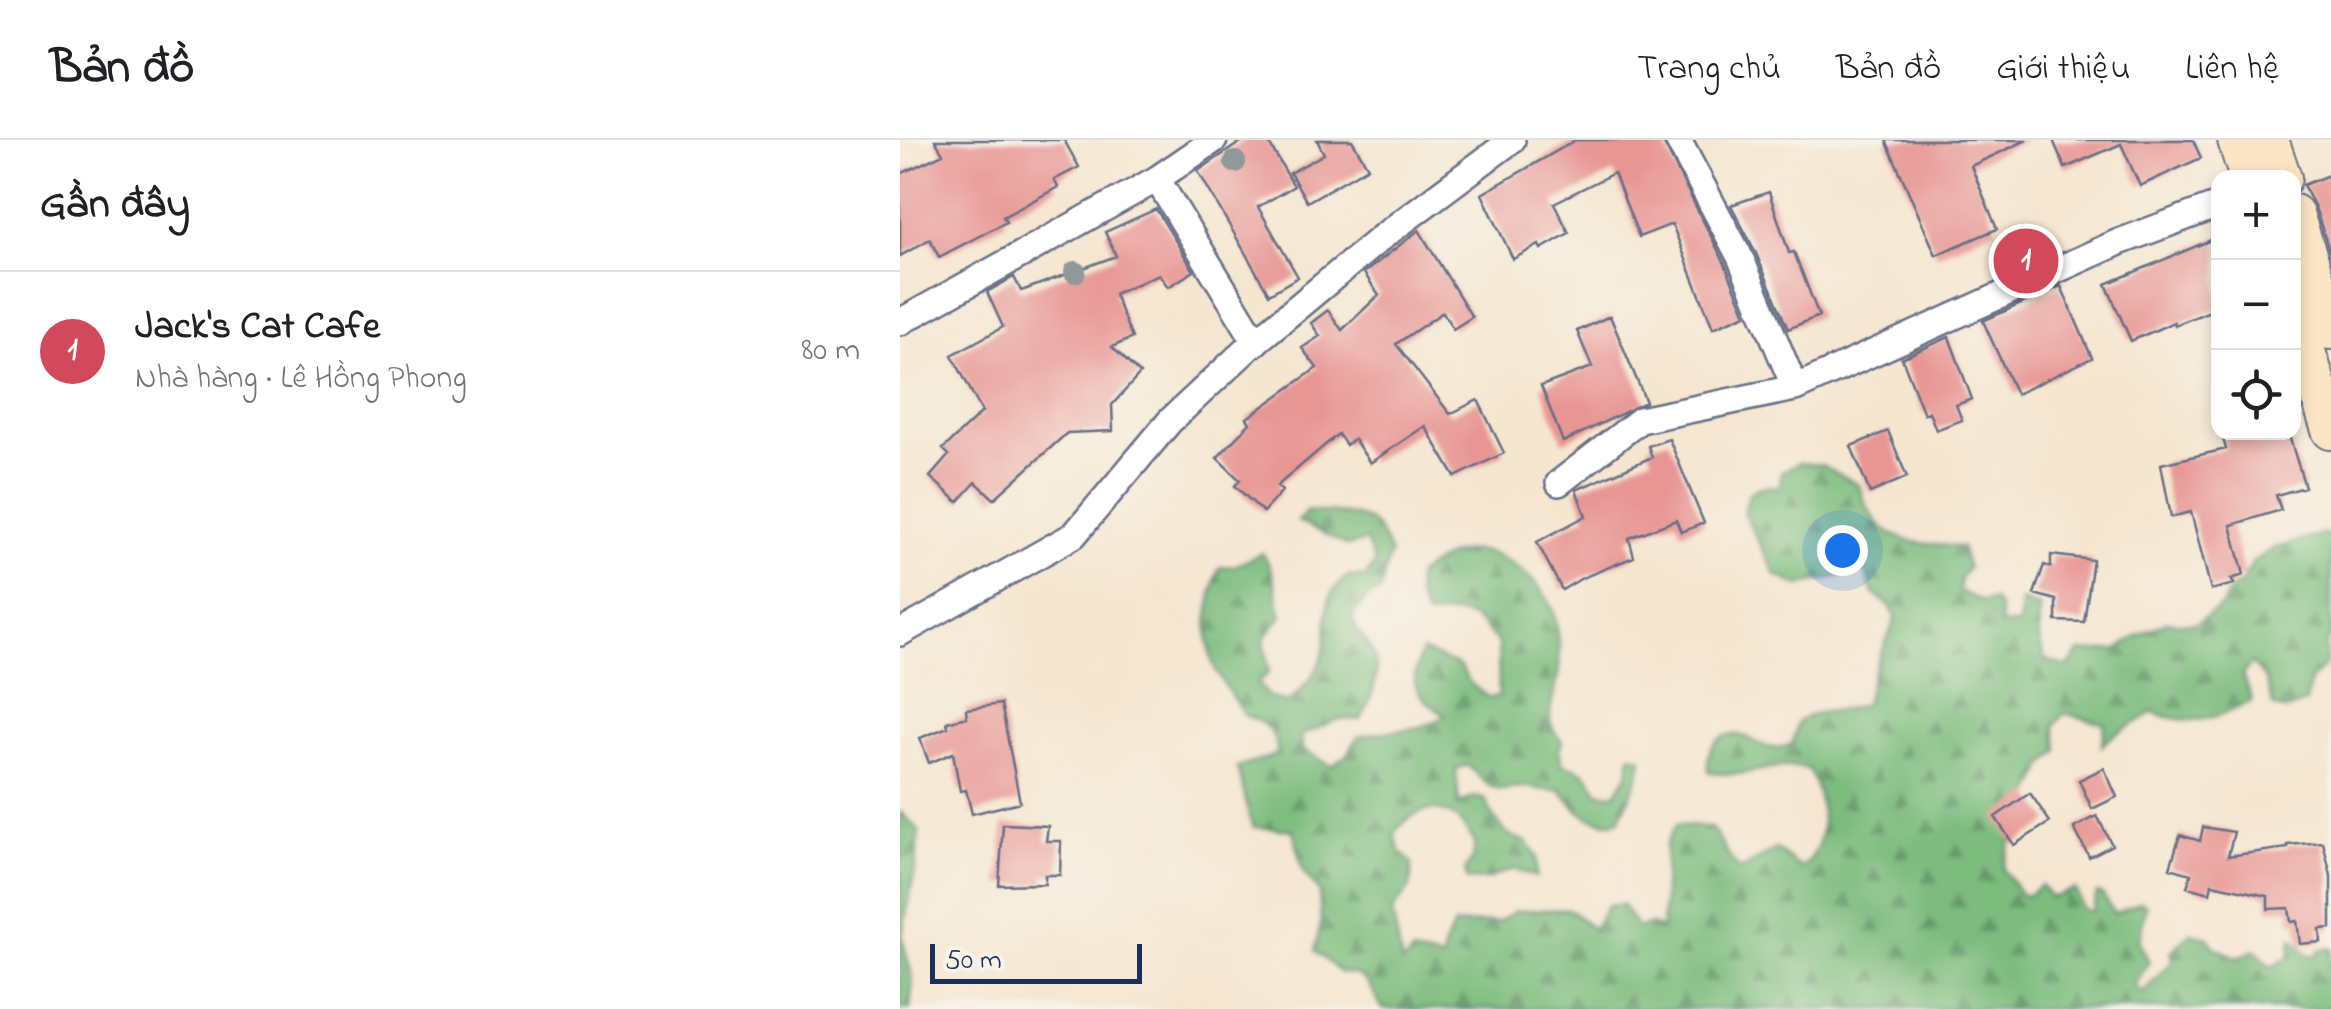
<!DOCTYPE html>
<html lang="vi">
<head>
<meta charset="utf-8">
<style>
	:root { --surface:#fff; --page:#f2f2f2; --text:#202124; --muted:#757577; --line:#e0e0e0; --accent:#d1495b }
	body { margin:0; font-family:"Indie Flower",sans-serif; background:var(--page); color:var(--text) }
	.controls { position:absolute; right:30px; top:30px; display:grid; overflow:hidden; border-radius:20px; box-shadow:0 5px 15px #0003 }
	.controls button { width:90px; height:90px; display:grid; place-items:center; padding:0; border:0; border-bottom:2px solid var(--line); background:var(--surface); color:var(--text); font:50px sans-serif }
	.scale { position:absolute; left:30px; bottom:25px; width:212px; box-sizing:border-box; padding-left:10px; border:5px solid #1b2f5e; border-top:0; font-size:28px; line-height:35px; white-space:nowrap; color:#1b2f5e; -webkit-text-stroke:8px #f7f3e8; paint-order:stroke }
	.you { position:absolute; left:942px; top:410px; width:35px; height:35px; margin:-25px; border:8px solid #fff; border-radius:50%; background:#1a73e8; box-shadow:0 0 0 15px #1a73e833 }
	.badge { display:grid; place-items:center; width:65px; height:65px; border-radius:50%; background:var(--accent); color:#fff; font-size:32px; font-weight:700 }
	.pin { position:absolute; translate:-50% -50%; border:5px solid #fff; box-shadow:0 2px 10px #0006 }
	.list { margin:0; padding:0; list-style:none }
	h2 { display:flex; justify-content:space-between; align-items:center; height:130px; margin:0; padding:0 40px; font-size:42px }
	h2 small { font-size:32px; font-weight:400; color:var(--muted) }
	.list li { display:grid; grid-template-columns:65px 1fr auto; gap:30px; align-items:center; box-sizing:border-box; height:160px; padding:0 40px; border-top:2px solid var(--line) }
	.list b { display:block; font-size:38px; white-space:nowrap }
	.list p { margin:0; font-size:32px; white-space:nowrap; color:var(--muted) }
	.list em { font-size:32px; font-style:normal; color:var(--muted) }
	.icon { flex:none; width:55px; height:55px; fill:none; stroke:currentColor; stroke-width:2; stroke-linecap:round; stroke-linejoin:round }
	.map { position:relative; flex:none; width:1431px; height:869px; overflow:hidden }
	header { display:flex; align-items:center; gap:60px; box-sizing:border-box; height:140px; padding:0 50px; background:var(--surface); border-bottom:2px solid var(--line) }
	header strong { font-size:48px }
	nav { display:flex; gap:55px; margin-inline-start:auto; font-size:35px }
	main { display:flex }
	aside { flex:1; background:var(--surface) }
	.map>svg:first-child { display:block }
	.forest { fill:url(#forest-firs); stroke:#4c766e; stroke-width:2.5 }
	.building { fill:#e89694 }
	.lines { fill:none; stroke-linecap:round; stroke-linejoin:round }
	.street-casing { stroke:#676f86; stroke-width:30 }
	.secondary-casing { stroke:#676f86; stroke-width:42 }
	.street { stroke:#fff; stroke-width:25 }
	.secondary { stroke:#fce5c4; stroke-width:38 }
	.tree { fill:#8f9998 }
</style>
</head>
<body>
<header>
<strong>Bản đồ</strong>
<nav><a>Trang chủ</a><a>Bản đồ</a><a>Giới thiệu</a><a>Liên hệ</a></nav>
</header>
<main>
<aside>
<h2>Gần đây<small></small></h2>
<ul class="list">
<li><span class="badge">1</span><div><b>Jack's Cat Cafe</b><p>Nhà hàng · Lê Hồng Phong</p></div><em>80 m</em></li>
</ul>
</aside>
<div class="map">
<svg width="1431" height="869" viewBox="0 0 1431 869">
	<defs>
		<pattern id="forest-firs" width="22" height="20" patternUnits="userSpaceOnUse" patternTransform="scale(2.5)"><rect width="22" height="20" fill="#7cbc7d"/><path d="M5 1l3.5 6h-7zM16 11l3.5 6h-7z" fill="#65996a"/></pattern>
	</defs>
	<rect width="100%" height="100%" fill="#f7f3e8"/>
	<filter id="ink" filterUnits="userSpaceOnUse"><feTurbulence type="fractalNoise" baseFrequency=".01" numOctaves="2"/><feDisplacementMap in="SourceGraphic" scale="20" xChannelSelector="R" yChannelSelector="G"/><feConvolveMatrix kernelMatrix="1 2 1 2 8 2 1 2 1" color-interpolation-filters="sRGB"/></filter>
	<filter id="wash" filterUnits="userSpaceOnUse"><feTurbulence type="fractalNoise" baseFrequency=".0048" numOctaves="4" result="noise"/><feDisplacementMap in="SourceGraphic" scale="40" xChannelSelector="R" yChannelSelector="G"/><feGaussianBlur stdDeviation="2.25" result="paint"/><feColorMatrix in="noise" values="0 0 0 0 0 0 0 0 0 0 0 0 0 0 0 0 0 1.4 0 .05"/><feComposite in="paint" operator="in"/></filter>
	<g filter="url(#wash)">
		<rect width="100%" height="100%" fill="#f5e6d0"/>
		<!-- forest -->
		<path class="forest" d="M899,323L922,325L959,345C976,404 1008,402 1061,407L1068,428L1060,438L1059,451L1082,462L1093,460L1099,467L1101,485H1119L1121,461L1139,467V497L1144,519L1167,527L1180,512L1217,510L1237,496L1266,482L1295,484L1322,466L1329,451L1342,442L1353,422L1374,408L1425,394L1431,396V498L1426,502V524L1410,541L1406,562L1385,571L1373,566L1366,541L1352,523L1342,535L1352,561C1315,580 1292,587 1252,572C1237,585 1215,590 1202,605L1205,584L1164,573L1154,586L1158,611L1144,625L1132,653L1122,659L1103,729L1121,755H1129L1141,745L1151,758L1175,749L1183,769L1192,772L1197,753L1202,754L1214,774L1241,762L1246,765L1239,801L1249,822L1234,846L1242,853L1273,821L1271,812L1291,793L1308,797L1314,807L1338,818L1355,810L1371,827L1389,817L1392,798L1408,815H1418L1419,810L1431,808V869H483C470,848 468,832 441,833L415,811L421,782L419,751L403,731L393,690L353,687C344,668 346,648 337,628L378,614C375,591 365,581 343,575C335,560 325,547 317,533C302,504 309,457 319,428L335,426L362,413C377,433 374,452 382,476L364,499L369,532L358,543L369,557L386,563C401,552 415,536 422,518C434,485 414,462 448,436L466,437L475,423L466,401L448,406L398,381L407,371C425,373 458,371 473,384C480,390 485,404 490,413L480,451L468,457L452,476C457,498 465,495 471,510C482,534 472,560 460,580L439,579L402,595V609L432,626L448,614L458,597C486,589 521,593 545,576C518,554 506,549 522,511L559,526L571,544L589,558L599,556L598,503C570,471 568,471 526,477L517,456L516,437C532,423 556,408 579,411C608,415 646,446 654,474C659,493 661,518 658,536C654,562 640,580 662,601L659,611L663,625C682,628 690,635 698,652L715,654L728,634L731,615L742,618C740,642 727,659 719,681C691,686 675,670 660,649C647,653 638,647 626,647C614,646 603,653 592,647C583,643 576,632 567,625L556,629L559,664L574,657L585,659C594,681 603,696 627,702L637,717L636,737L614,729L587,739L567,740L565,730L573,719L575,702C569,695 561,680 553,676C530,662 508,675 494,693L500,711L512,724L510,748L492,771L502,824L512,813L543,819V808L554,785L598,782L615,771L669,769L693,789L707,766L722,764L738,788L750,784L762,789L766,703L776,685L811,688C824,703 825,717 841,730L876,709L901,728C932,705 923,660 909,629C869,620 848,641 809,632C803,609 821,587 846,597C857,602 864,608 877,608C880,608 889,605 892,604L898,581C922,567 940,574 965,564C971,529 985,509 996,477L990,466L973,453L965,430L899,446L876,435L844,373L849,353L860,347L880,346L881,332Z
			M0,672L19,690L16,725L2,797L13,840L10,869H0Z"/>
		<g id="blocks">
			<!-- building -->
			<path class="building" d="M35,0H164L179,27L154,40L158,47L103,77L106,82L39,117L30,99L0,116V34L43,14Z
				M344,0H367L394,46L358,67L398,137L369,154L298,31Z
				M417,0H452L468,27L407,62L390,33L424,14Z
				M676,0H762L825,124L846,174L813,188L772,84L739,97L714,33L654,63L669,93L641,109L639,105L613,119L582,54Z
				M986,0H1127L1071,26L1097,89L1036,115Z
				M1153,0H1293L1301,18L1240,46L1221,4L1165,28Z
				M1431,34V116L1415,67L1403,45Z
				M869,52L889,113L894,112L919,176L888,189L855,111L831,65Z
				M256,69L294,131L268,147L259,134L214,154L232,198L212,207L240,234L212,265L213,291L167,293L94,359L76,342L58,362L30,337L49,315L43,309L82,272L52,215L103,187L87,152L114,137L121,151L124,150L216,116L205,92Z
				M519,90L572,177L553,189L543,172L496,204L550,274L578,260L604,313L555,337L525,286L470,323L454,299L446,305L438,294L377,346L382,351L363,372L335,346L340,340L317,318L350,283L347,278L417,228L402,208L420,196L411,183L428,170L442,190L479,155L464,133Z
				M1318,97V168L1275,185L1274,182L1231,201L1206,144Z
				M1161,146L1192,218L1116,254L1083,181Z
				M710,176L746,262L663,302L641,246L692,227L677,191Z
				M1049,197L1072,259L1056,265L1062,280L1036,290L1029,272L1024,274L1002,218Z
				M988,291L1007,337L970,353L951,306Z
				M1321,292H1388L1405,347L1376,355L1381,370L1331,385L1344,435L1331,439L1334,444L1311,450L1291,372L1271,377L1261,324L1326,309Z
				M769,299L804,383L781,392L776,380L729,398L734,417L682,438L662,450L637,402L686,376L676,350L752,317L748,306Z
				M1151,415L1193,420L1184,482L1156,481V460L1134,454L1144,425L1151,427Z
				M101,564L120,662L72,674L66,650L60,651L53,613L29,623L20,598L48,587L47,582L67,577L66,569Z
				M1204,628L1217,657L1192,669L1179,640Z
				M1130,653L1150,682L1114,705L1095,677Z
				M1197,676L1212,705L1189,717L1174,688Z
				M103,684L148,686L146,701H161L160,735H145V744L99,745Z
				M1303,687L1334,692L1328,716L1388,708V705L1423,702L1431,736V788L1420,789L1421,802L1400,804L1397,781L1391,782L1389,768L1368,769V756L1312,744L1310,753L1287,747L1291,734L1270,728L1280,695L1300,701Z"/>
		</g>
	</g>
	<g filter="url(#ink)">
		<use href="#blocks" fill-opacity="0" stroke="#676f86" stroke-width="2.5"/>
		<g class="lines">
			<!-- street casing -->
			<g class="street-casing">
				<path id="street" d="M778,0L840,117L895,248
					M257,39L356,202
					M0,182L257,39L314,0
					M659,343L740,280L895,248L1219,102L1318,65
					M0,493L174,395L270,281L347,209L482,97L612,0"/>
			</g>
			<!-- secondary casing -->
			<g class="secondary-casing">
				<path id="secondary" d="M1337,0L1349,38
					M1369,0L1382,38
					M1394,74L1431,190
					M1394,174L1431,290"/>
			</g>
			<!-- street -->
			<use href="#street" class="street"/>
			<!-- secondary -->
			<use href="#secondary" class="secondary"/>
		</g>
		<!-- trees -->
		<g class="tree">
			<circle cx="335" cy="22" r="11"/>
			<circle cx="175" cy="132" r="11"/>
		</g>
	</g>
</svg>
<div class="controls">
<button>+</button>
<button>−</button>
<button><svg class="icon" aria-label="locate" viewBox="0 0 24 24"><circle cx="12" cy="12" r="6"/><path d="M12 2v4M12 18v4M2 12h4M18 12h4"/></svg></button>
</div>
<div class="scale">50 m</div>
<div class="you"></div>
<div class="pin badge" style="left:1126px;top:121px">1</div>
</div>
</main>
</body>
</html>
